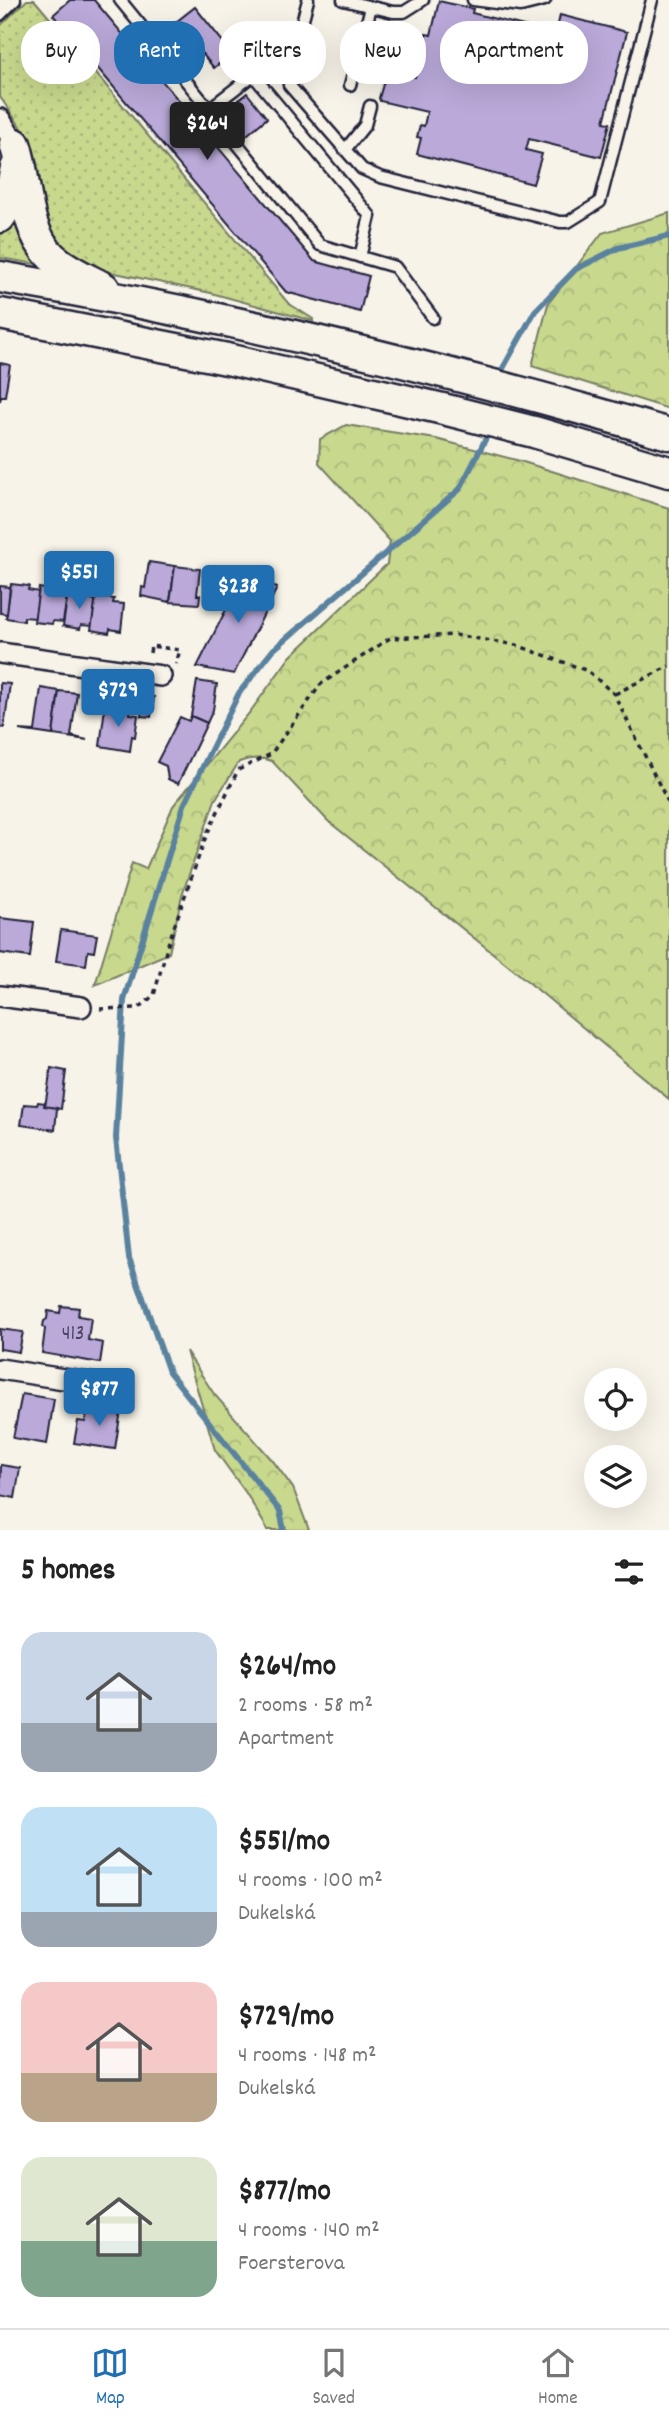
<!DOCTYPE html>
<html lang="en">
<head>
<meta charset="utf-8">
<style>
	:root { --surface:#fff; --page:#f2f2f2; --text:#222; --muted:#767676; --line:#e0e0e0; --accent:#1f6fb2 }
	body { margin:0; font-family:Dekko,sans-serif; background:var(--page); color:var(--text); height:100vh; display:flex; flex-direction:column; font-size:26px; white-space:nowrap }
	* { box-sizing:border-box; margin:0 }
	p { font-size:23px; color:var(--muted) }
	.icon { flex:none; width:38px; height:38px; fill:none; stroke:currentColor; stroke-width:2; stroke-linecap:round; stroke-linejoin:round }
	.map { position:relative; height:1530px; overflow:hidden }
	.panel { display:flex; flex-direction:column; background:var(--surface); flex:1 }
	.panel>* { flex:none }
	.top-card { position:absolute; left:21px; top:21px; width:628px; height:63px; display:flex; gap:14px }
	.tools { position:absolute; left:584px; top:1368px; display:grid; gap:14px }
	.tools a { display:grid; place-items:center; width:63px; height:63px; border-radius:50%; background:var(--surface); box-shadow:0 7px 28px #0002; font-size:35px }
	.price { position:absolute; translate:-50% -60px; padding:0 16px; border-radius:7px; background:var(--accent); color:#fff; font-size:23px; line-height:46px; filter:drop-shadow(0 2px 4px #0008) }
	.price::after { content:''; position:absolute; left:50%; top:42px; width:21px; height:16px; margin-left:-10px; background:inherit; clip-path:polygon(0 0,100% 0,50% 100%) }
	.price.on { background:#222; color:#fff }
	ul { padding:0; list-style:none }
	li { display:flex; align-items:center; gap:21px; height:175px; padding:0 21px }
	li span { display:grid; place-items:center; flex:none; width:196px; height:140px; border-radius:21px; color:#555 }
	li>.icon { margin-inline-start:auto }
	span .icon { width:84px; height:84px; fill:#fffc; stroke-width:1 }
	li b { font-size:30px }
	h2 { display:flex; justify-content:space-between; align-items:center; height:84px; padding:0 21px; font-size:30px }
	.tag { padding:0 24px; border-radius:28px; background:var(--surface); box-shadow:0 7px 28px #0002; font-size:24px; line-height:63px }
	.tag.on { background:var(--accent); color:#fff }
	.tab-bar { display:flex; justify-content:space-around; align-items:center; height:98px; border-top:2px solid var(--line); background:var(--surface); font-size:19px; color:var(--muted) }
	.tab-bar a { display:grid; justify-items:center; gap:4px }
	.tab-bar .on { color:var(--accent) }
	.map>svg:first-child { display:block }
	.grass { fill:url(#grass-dots); stroke:#757d64; stroke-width:2 }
	.forest { fill:url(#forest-crowns); stroke:#757d64; stroke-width:2 }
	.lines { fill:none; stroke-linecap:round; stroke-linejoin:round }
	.stream { stroke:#5a829f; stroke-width:6 }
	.building { fill:#baa9d9; stroke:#22223b; stroke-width:2 }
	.service-casing { stroke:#22223b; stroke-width:15 }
	.minor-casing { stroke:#22223b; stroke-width:24 }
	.primary-casing { stroke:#22223b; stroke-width:35 }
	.path { stroke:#22223b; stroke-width:3.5; stroke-dasharray:5 5; stroke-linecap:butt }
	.service { stroke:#f7f3e8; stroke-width:10 }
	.minor { stroke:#f7f3e8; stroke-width:19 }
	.primary { stroke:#f7f3e8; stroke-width:30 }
	.labels { text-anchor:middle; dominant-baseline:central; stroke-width:5; stroke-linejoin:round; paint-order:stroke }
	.number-label { font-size:21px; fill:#484462 }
</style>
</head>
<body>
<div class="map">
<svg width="669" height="1530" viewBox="0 0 669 1530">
	<defs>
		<pattern id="grass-dots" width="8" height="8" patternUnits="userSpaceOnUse" patternTransform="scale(1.75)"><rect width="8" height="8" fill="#c8d88d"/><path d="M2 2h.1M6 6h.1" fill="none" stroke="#acb97b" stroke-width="1.8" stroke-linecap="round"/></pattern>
		<pattern id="forest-crowns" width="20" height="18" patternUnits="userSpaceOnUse" patternTransform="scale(1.75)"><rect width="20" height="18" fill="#c8d88d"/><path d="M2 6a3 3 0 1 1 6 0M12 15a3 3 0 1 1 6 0" fill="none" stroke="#acb97b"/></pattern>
	</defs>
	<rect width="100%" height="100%" fill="#f7f3e8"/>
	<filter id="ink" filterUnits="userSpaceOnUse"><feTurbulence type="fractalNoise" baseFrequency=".0143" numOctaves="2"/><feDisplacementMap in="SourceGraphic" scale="14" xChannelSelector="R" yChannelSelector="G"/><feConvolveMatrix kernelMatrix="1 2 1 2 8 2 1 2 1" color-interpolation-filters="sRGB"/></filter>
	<g filter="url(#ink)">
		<g class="grass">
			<polygon points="27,0 34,0 37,3 288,303 313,319 313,321 211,293 101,270 71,258 50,242 26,135 0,97 0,26"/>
			<polygon points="18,208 48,266 0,258 0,228"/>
		</g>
		<g class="forest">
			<polygon points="669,213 669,409 532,366 548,304 602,233"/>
			<path d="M346,425l90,14 84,22 149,47v591l-155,-129 -186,-149 -56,-60c-12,-4 -22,-3 -33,1l-24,38 -33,95 -13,58 -74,32 37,-122 14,6 27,-63 77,-94 40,-55 97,-93 3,-23 -71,-78 1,-24z"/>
			<polygon points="186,1351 214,1394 273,1461 293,1488 309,1530 268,1530 246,1493 215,1450"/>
		</g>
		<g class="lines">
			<g class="stream">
				<polyline points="497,379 535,311 576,269 618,248 669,236"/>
				<polyline points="284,1530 280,1511 169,1372 129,1258 116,1138 124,1000 184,805 239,693 273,650 460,489 486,438 488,427"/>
			</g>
		</g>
		<g class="building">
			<polygon points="70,0 94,0 314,261 369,276 360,312 286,292 53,15"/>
			<polygon points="439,1 473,9 472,13 556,34 560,15 627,32 604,122 610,123 601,157 529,139 526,150 542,154 533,184 417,154 421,138 417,137 420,125 424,126 427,112 380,101 379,98 387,71 415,77 426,34 431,35"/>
			<polygon points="195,7 232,53 214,68 176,22"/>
			<polygon points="247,93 267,118 241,140 239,137 234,141 220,115"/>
			<polygon points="0,363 10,365 5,396 1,396 0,401"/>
			<polygon points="149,562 175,566 170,602 141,596 142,587 145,588"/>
			<polygon points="175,566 200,569 197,595 200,595 199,604 170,602"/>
			<polygon points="245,572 277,588 234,674 197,667"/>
			<polygon points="11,584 29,586 28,590 39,592 35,618 24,617 24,621 6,618"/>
			<polygon points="0,586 10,587 7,614 0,613"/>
			<polygon points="39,588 57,591 57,594 67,596 63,622 53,621 52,624 34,622"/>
			<polygon points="68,592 86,595 85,598 96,600 92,626 81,625 80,629 63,626"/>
			<polygon points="96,596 114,599 113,603 124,604 121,631 110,629 109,633 91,630"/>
			<polygon points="197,681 217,684 213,710 207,723 191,716"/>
			<polygon points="0,683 10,684 4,728 0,727"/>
			<polygon points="41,688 59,691 53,735 19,730 35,731"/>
			<polygon points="59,691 77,693 71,736 87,740 53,735"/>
			<polygon points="143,696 154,697 151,717 141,716"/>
			<polygon points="105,707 131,710 130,714 138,715 135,737 132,736 130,751 100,746"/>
			<polygon points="191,716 207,723 178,784 168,779 166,766 157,762 180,717 189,721"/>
			<polygon points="0,918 34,922 30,957 0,953"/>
			<polygon points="61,930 97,935 94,952 88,951 86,965 56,961"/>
			<polygon points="51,1068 66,1071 61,1109 45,1107"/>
			<polygon points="38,1102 45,1103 44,1106 57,1108 55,1130 21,1125 24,1104 37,1105"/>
			<polygon points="61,1306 79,1308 78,1316 91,1318 88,1340 103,1343 100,1363 42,1353 45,1329 43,1326 44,1321 47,1319 48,1311 60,1313"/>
			<polygon points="0,1329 23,1332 19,1352 0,1349"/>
			<polygon points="22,1394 54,1399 47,1444 13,1438"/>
			<polygon points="89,1405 121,1410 115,1449 74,1443 78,1421 85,1422"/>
			<polygon points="1,1465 20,1468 15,1498 0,1495"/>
		</g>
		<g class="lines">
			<g class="service-casing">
				<g id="service">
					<polyline points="120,0 320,245 395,267 433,318"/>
					<polyline points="308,0 288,75 289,85 362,169 380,177 560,222 568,222 600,202 652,0"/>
					<polyline points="343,0 393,12 404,12 423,0"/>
					<polyline points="473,0 521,6 545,0"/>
					<polyline points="0,4 6,0"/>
					<polyline points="0,15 15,0"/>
					<polyline points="350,85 371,7"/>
					<polyline points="209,109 253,75 370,216 360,257"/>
					<polyline points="345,150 365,125 370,106"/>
				</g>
			</g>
			<g class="minor-casing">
				<g id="minor">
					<polyline points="0,119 15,144"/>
					<polyline points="0,653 161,676"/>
					<polyline points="0,996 81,1007"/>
					<polyline points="0,1369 102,1385"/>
				</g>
			</g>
			<g class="primary-casing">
				<g id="primary">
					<path d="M15,144c13,37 7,83 37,113 14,13 35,22 52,31"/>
					<polyline points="0,217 8,205 16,168"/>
					<path d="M0,277c225,38 450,93 669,157"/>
					<polyline points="0,314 227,359 443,409 534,432 669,472"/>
				</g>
			</g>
			<g class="path">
				<polyline points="150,653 151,646 180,650 176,664"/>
				<polyline points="615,694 669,666"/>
				<polyline points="100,1009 139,1008 154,995 168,944 206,836 238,770 271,754 321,684 390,638 455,635 516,645 588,671 614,694 669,804"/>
			</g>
			<use href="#service" class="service"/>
			<use href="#minor" class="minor"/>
			<use href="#primary" class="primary"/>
		</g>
	</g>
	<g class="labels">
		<g class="number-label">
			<text x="73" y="1335">413</text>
		</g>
	</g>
</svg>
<div class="tools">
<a><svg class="icon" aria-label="locate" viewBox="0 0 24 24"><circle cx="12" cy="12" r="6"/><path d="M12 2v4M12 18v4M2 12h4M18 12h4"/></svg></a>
<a><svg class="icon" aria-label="layers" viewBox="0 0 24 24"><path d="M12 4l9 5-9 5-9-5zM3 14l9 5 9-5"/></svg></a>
</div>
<b class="price on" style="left:207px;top:162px">$264</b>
<b class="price" style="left:79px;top:611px">$551</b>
<b class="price" style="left:238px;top:625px">$238</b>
<b class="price" style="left:118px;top:729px">$729</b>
<b class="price" style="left:99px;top:1428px">$877</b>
<div class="top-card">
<a class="tag">Buy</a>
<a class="tag on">Rent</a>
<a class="tag">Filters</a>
<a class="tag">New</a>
<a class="tag">Apartment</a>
</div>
</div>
<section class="panel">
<h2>5 homes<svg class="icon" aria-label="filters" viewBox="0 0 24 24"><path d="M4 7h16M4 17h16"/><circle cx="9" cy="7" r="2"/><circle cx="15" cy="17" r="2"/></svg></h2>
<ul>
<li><span style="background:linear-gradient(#c9d6e8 65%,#9aa5b1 0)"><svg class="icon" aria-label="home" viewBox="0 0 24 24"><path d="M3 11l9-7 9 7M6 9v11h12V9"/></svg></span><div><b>$264/mo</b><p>2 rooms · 58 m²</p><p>Apartment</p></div></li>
<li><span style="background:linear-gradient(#bfe0f5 75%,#9aa5b1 0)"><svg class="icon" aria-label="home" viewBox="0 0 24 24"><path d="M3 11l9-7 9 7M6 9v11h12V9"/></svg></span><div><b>$551/mo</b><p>4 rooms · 100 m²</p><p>Dukelská</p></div></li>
<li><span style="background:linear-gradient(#f6c9c9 65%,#b9a48a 0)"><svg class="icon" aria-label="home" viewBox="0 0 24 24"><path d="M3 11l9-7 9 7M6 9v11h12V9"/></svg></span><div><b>$729/mo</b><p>4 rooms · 148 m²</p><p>Dukelská</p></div></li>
<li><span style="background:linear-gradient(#dfe7d0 60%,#7fa58c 0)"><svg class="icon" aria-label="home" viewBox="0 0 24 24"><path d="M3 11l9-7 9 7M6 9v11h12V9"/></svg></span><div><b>$877/mo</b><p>4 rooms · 140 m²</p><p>Foersterova</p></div></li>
</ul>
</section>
<nav class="tab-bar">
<a class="on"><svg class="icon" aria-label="map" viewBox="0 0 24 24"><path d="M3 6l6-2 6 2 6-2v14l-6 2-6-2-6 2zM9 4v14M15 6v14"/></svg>Map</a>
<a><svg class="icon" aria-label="saved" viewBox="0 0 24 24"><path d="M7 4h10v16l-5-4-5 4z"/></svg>Saved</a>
<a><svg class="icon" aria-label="home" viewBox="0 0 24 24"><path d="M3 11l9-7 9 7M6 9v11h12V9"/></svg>Home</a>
</nav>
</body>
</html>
